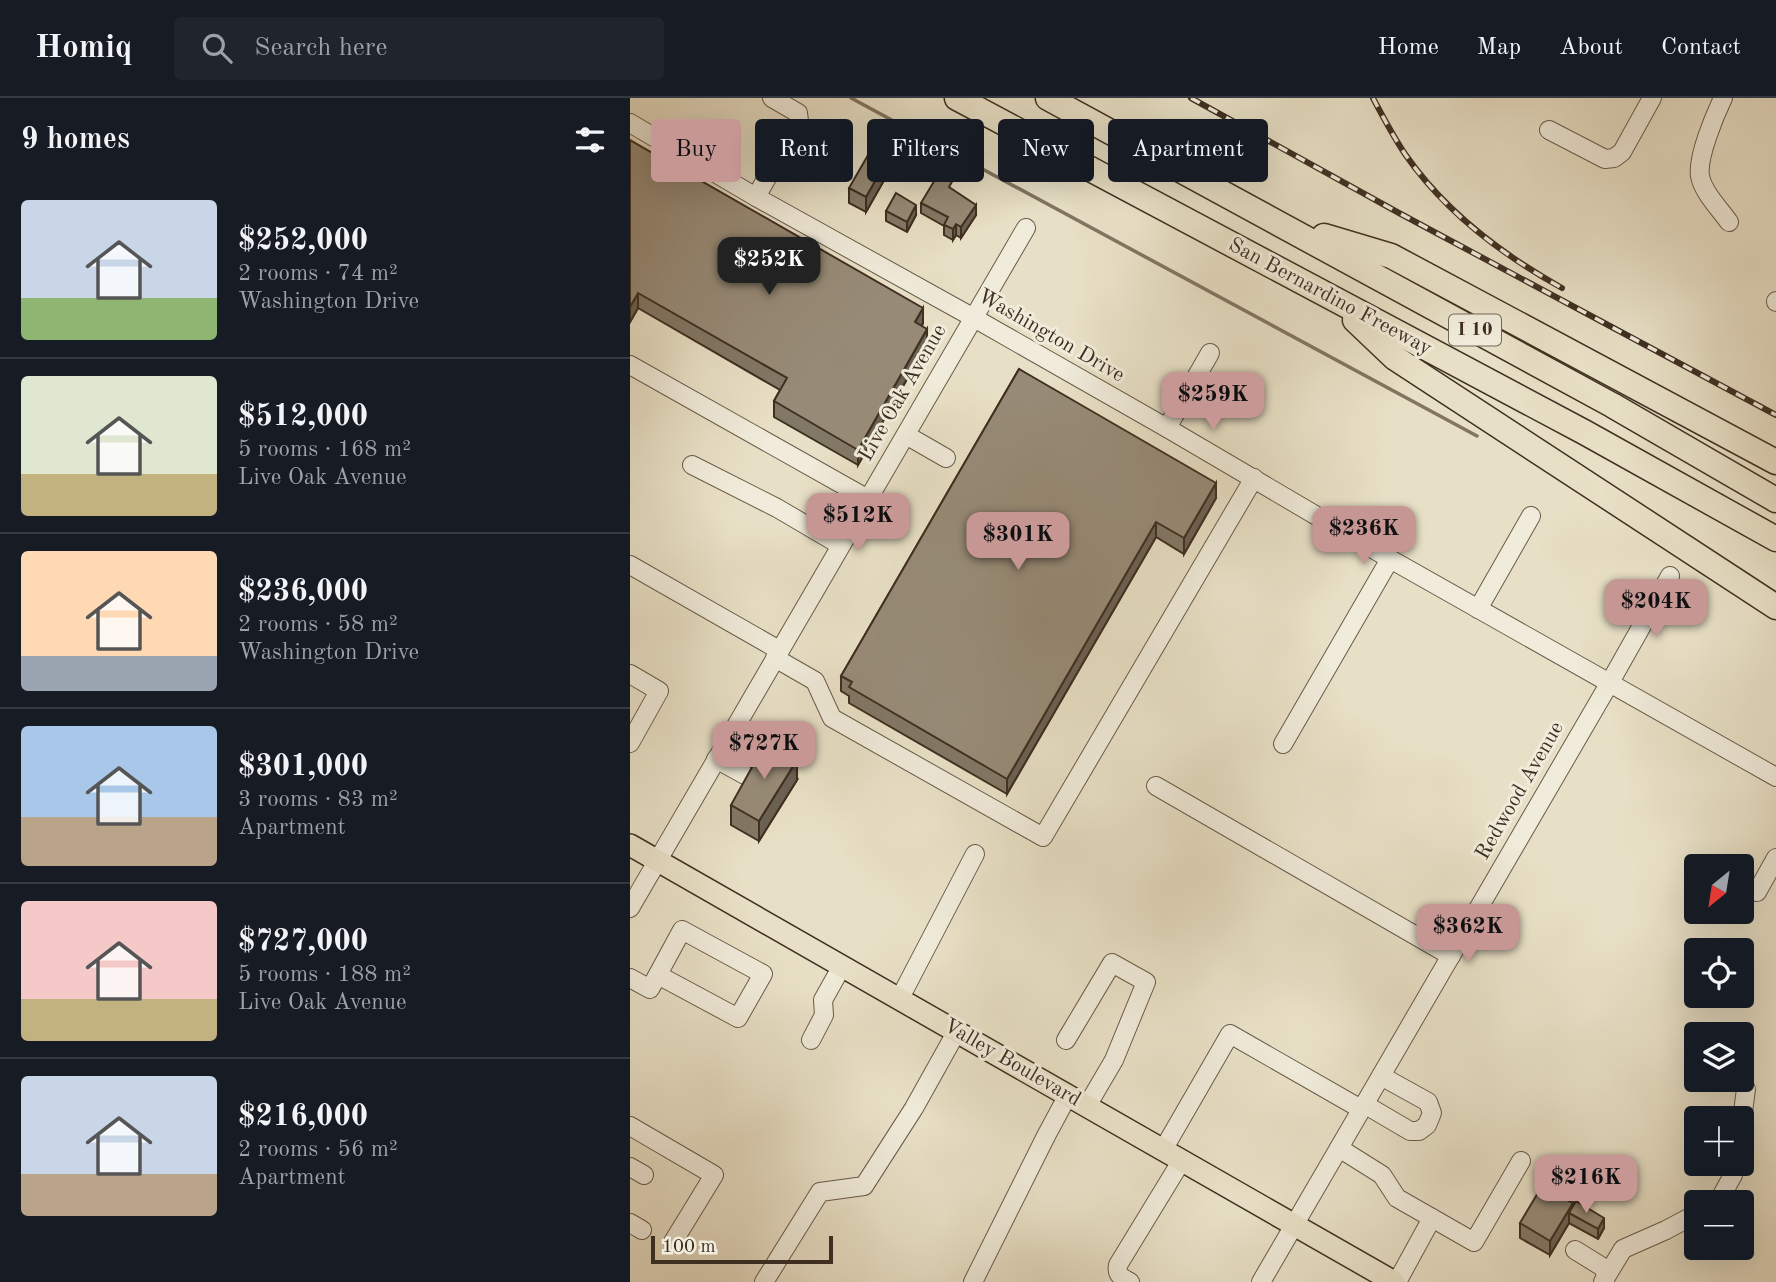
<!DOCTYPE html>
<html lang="en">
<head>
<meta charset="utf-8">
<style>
	:root { --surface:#171b24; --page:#20242c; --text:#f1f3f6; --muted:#9ea1a6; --line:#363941; --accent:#c59692 }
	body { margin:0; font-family:"Old Standard TT",serif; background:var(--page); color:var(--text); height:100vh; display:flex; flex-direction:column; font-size:26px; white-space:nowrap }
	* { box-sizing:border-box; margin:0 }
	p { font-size:23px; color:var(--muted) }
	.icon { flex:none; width:38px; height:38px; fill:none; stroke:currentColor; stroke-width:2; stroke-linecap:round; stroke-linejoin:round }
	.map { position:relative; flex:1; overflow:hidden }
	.sheet { display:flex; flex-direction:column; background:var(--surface); width:630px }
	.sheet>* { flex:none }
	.guide { position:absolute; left:21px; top:21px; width:665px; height:63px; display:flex; gap:14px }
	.needle { width:46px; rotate:210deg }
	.controls { position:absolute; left:1054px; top:756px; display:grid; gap:14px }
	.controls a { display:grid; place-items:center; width:70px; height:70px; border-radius:7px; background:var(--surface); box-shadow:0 7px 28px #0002; font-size:35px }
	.scale { position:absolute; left:21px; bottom:18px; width:182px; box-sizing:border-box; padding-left:7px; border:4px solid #3f2f21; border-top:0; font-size:19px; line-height:24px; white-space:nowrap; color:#3f2f21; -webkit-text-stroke:5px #f0ebda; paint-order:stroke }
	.price { position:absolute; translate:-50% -60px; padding:0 16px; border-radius:14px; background:var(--accent); color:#111; font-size:23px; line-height:46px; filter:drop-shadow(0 2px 4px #0008) }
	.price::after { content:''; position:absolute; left:50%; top:42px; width:21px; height:16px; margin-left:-10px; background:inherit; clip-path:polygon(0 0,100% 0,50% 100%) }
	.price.selected { background:#222; color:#fff }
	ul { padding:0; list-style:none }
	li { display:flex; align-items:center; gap:21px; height:175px; padding:0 21px }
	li+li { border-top:2px solid var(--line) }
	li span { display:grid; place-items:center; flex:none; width:196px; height:140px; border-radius:7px; color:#555 }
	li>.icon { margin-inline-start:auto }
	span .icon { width:84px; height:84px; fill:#fffc; stroke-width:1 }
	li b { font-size:30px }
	h2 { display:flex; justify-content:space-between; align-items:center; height:84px; padding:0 21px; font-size:30px }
	.chip { padding:0 24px; border-radius:7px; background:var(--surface); box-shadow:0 7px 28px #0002; font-size:24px; line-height:63px }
	.chip.selected { background:var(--accent); color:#111 }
	header { display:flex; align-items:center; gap:42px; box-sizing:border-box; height:98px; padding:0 35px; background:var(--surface); border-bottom:2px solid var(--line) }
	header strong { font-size:33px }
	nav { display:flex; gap:38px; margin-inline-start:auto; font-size:24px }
	.search { width:490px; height:63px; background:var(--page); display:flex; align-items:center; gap:18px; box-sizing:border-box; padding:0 24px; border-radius:7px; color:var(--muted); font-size:26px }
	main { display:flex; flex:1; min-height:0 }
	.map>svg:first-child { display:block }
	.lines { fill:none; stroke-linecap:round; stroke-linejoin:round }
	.stream { stroke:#827562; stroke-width:3.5 }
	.minor-casing { stroke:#695b4a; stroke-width:20 }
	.major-casing { stroke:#3f2f21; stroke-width:24 }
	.highway-casing { stroke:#3f2f21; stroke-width:27 }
	.minor { stroke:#f0ebda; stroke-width:18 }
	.major { stroke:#e8e0c6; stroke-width:21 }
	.highway { stroke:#e8e0c6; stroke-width:24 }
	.rail-casing { stroke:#3f2f21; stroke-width:6 }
	.rail { stroke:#f0ebda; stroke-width:3.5; stroke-dasharray:10; stroke-linecap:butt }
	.wall { fill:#827866; stroke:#3f2f21; stroke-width:2 }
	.shaded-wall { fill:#6a6153; stroke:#3f2f21; stroke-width:2 }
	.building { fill:#978b77; stroke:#3f2f21; stroke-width:2 }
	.labels { text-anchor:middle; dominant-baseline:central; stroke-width:6; stroke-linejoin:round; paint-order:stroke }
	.shield { fill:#f0ebda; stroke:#746758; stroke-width:2 }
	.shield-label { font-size:19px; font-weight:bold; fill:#3f2f21 }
	.street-label { font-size:21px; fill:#3f2f21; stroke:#f0ebda }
</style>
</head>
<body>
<header>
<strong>Homiq</strong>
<div class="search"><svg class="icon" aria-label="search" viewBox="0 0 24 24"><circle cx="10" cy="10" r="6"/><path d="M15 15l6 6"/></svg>Search here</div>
<nav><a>Home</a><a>Map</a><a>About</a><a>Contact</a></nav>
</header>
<main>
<section class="sheet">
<h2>9 homes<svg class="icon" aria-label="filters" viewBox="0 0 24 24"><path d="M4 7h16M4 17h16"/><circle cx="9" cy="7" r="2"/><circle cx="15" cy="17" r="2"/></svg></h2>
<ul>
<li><span style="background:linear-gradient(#c9d6e8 70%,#8fb573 0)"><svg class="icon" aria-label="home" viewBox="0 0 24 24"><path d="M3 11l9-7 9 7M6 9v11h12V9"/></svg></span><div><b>$252,000</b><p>2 rooms · 74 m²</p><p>Washington Drive</p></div></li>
<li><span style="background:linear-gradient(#dfe7d0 70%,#c2b280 0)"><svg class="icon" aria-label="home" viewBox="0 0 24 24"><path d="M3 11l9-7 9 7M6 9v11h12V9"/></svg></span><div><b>$512,000</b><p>5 rooms · 168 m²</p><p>Live Oak Avenue</p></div></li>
<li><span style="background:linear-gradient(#ffd9b3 75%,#9aa5b1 0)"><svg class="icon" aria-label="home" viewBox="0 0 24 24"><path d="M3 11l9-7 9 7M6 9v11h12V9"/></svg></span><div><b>$236,000</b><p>2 rooms · 58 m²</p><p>Washington Drive</p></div></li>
<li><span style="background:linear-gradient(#a9c7e8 65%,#b9a48a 0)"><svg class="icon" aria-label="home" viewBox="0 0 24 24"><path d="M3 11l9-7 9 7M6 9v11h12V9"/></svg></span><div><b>$301,000</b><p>3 rooms · 83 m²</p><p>Apartment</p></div></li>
<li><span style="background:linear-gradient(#f6c9c9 70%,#c2b280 0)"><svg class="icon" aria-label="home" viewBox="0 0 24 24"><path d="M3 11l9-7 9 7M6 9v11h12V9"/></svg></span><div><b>$727,000</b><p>5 rooms · 188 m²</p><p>Live Oak Avenue</p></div></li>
<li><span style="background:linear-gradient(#c9d6e8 70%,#b9a48a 0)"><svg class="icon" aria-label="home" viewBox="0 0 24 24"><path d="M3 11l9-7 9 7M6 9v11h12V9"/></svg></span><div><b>$216,000</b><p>2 rooms · 56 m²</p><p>Apartment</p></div></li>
</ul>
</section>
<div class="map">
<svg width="1146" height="1184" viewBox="0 0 1146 1184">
	<rect width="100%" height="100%" fill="#e8e0c6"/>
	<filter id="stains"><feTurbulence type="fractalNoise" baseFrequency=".00286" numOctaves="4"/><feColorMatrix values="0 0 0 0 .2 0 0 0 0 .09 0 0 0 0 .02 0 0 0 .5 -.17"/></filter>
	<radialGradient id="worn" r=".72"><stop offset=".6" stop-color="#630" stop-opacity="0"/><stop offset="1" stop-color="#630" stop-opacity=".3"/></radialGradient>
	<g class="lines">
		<polyline class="stream" points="221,0 847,338"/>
		<g class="minor-casing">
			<g id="minor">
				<path d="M1093,0c-8,17 -26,59 -23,78 3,16 19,32 29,46"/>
				<polyline points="0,25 126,99 344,220 537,330 760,461 1146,679"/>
				<polyline points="919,32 975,61 984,60 992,54 1022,0"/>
				<polyline points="126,99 169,23 168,15 142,0"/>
				<polyline points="1146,203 1146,204"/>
				<polyline points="0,267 238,401"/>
				<polyline points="537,330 580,255"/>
				<polyline points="276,337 316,360"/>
				<polyline points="62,367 147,410 210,447"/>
				<polyline points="0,467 149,552"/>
				<polyline points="848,511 901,418"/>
				<polyline points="145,560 185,583 202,620 413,739 624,380"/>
				<polyline points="0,576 29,593 0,645"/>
				<polyline points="653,646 760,461"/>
				<polyline points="86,661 115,677"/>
				<polyline points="526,688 821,858"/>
				<polyline points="1127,794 1146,760"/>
				<polyline points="0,810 396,130"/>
				<polyline points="0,880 20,891 52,832 133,876 108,920 28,877"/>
				<polyline points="270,900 345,756"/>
				<polyline points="181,942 194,917 193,902 212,868"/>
				<polyline points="436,942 482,865 516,884 484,962 457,1008"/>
				<polyline points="734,1006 780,1033 789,1033 797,1027 802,1015 798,1004 751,978"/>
				<polyline points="0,1028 84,1077 43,1144"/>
				<polyline points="1111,1029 1116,991"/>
				<polyline points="709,1050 752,1077 767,1100 844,1144 891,1063"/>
				<polyline points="533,1052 600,936 731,1011"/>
				<polyline points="0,1069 14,1077"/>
				<polyline points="1088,1104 1103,1077 1105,1066"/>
				<polyline points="0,1125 12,1132"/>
				<polyline points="945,1152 974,1170 976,1179 973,1184"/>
				<polyline points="976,1179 993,1151 1036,1132 1066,1116"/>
				<polyline points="134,1184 190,1094 234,1088 284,1010 327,933"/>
				<polyline points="343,1184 416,1038 438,997"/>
				<path d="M500,1184c-8,-4 -14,-7 -12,-17l64,-105"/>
				<polyline points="631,1184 979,586 1040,478"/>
				<polyline points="767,1184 802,1120"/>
			</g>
		</g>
		<g class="major-casing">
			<polyline id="major" points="0,747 764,1184"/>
		</g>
		<g class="highway-casing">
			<g id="highway">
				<polyline points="327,0 954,334 1146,441"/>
				<polyline points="418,0 982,307 1146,402"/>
				<polyline points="694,138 761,158 1146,364"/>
				<polyline points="725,222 765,260 1146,509"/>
			</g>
		</g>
		<use href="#minor" class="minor"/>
		<use href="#major" class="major"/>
		<use href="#highway" class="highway"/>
		<g class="rail-casing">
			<g id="rail">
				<polyline points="561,0 769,115 1146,317"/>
				<path d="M743,0c10,19 20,38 32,56 40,58 96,100 157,134"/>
			</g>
		</g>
		<use href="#rail" class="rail"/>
	</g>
	<g class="wall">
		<polygon points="0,42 293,225 292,228 297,246 228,367 144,319 144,303 150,292 8,210 0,224"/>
		<polygon points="283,62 302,70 297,80 283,72"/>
		<polygon points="257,77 236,114 219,105 219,90"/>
		<polygon points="323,92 346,117 331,140 326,137 323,142 314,137 314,128 291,115 291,105"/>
		<polygon points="256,113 286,117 277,134 256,123"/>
		<polygon points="389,271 586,400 554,456 526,439 377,696 219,605 219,598 211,593 211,578"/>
		<polygon points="167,682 129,743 101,727 101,707"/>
		<polygon points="943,1109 974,1130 968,1141 939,1125 920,1157 890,1140 890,1125"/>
	</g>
	<g class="shaded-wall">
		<polygon points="302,60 302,70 297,80 297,70"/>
		<polygon points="257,62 257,77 236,114 236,99"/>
		<polygon points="286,107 286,117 277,134 277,124"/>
		<polygon points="346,107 346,117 331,140 331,129"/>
		<polygon points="326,126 326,137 323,142 323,131"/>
		<polygon points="8,195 8,210 0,224 0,209"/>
		<polygon points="293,210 293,225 285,239 285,224"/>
		<polygon points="297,231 297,246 228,367 228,352"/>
		<polygon points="586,385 586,400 554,456 554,440"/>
		<polygon points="526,424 526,439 377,696 377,681"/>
		<polygon points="167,662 167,682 129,743 129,723"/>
		<polygon points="943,1105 943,1117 939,1115 939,1125 920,1157 920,1143"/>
		<polygon points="974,1120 974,1130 968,1141 968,1131"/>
	</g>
	<g class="building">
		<polygon points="0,42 293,210 285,224 297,231 228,352 144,303 157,280 8,195 0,209"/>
		<polygon points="241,52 257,62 236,99 219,90"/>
		<polygon points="288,52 302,60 297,70 283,62"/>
		<polygon points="309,75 323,82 319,89 346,107 331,129 326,126 323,131 314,127 318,119 291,105"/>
		<polygon points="266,95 286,107 277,124 256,113"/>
		<polygon points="389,271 586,385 554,440 526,424 377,681 219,589 222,584 211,578"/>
		<polygon points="136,644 167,662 129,723 101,707"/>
		<polygon points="912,1088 943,1105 920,1143 890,1125"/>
		<polygon points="946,1103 974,1120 968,1131 939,1115"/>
	</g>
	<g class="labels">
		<rect class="shield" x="819" y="216.5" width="52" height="31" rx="5"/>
		<g class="shield-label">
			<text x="845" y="232">I 10</text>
		</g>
		<g class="street-label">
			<text transform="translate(700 199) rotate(28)">San Bernardino Freeway</text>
			<text transform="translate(421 238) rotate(30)">Washington Drive</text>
			<text transform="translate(273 295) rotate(-60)">Live Oak Avenue</text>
			<text transform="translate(890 693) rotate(-60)">Redwood Avenue</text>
			<text transform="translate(382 965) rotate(30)">Valley Boulevard</text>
		</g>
	</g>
	<rect width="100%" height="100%" filter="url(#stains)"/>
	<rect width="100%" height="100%" fill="url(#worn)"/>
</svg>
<div class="controls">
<a><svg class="needle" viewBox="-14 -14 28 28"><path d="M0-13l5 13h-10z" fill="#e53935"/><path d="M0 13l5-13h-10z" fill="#9ea1a6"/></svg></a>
<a><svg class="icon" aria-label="locate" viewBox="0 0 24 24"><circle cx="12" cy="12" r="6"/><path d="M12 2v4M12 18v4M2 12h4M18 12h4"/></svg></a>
<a><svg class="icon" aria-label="layers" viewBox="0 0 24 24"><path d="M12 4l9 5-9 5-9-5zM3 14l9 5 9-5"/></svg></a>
<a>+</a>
<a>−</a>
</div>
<div class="scale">100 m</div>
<b class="price selected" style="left:139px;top:199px">$252K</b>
<b class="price" style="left:583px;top:334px">$259K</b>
<b class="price" style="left:228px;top:455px">$512K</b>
<b class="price" style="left:734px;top:468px">$236K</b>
<b class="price" style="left:388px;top:474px">$301K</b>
<b class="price" style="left:1026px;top:541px">$204K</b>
<b class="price" style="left:134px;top:683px">$727K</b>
<b class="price" style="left:838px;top:866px">$362K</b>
<b class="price" style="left:956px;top:1117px">$216K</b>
<div class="guide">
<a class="chip selected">Buy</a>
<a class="chip">Rent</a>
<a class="chip">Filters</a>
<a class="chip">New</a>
<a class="chip">Apartment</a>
</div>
</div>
</main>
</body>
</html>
